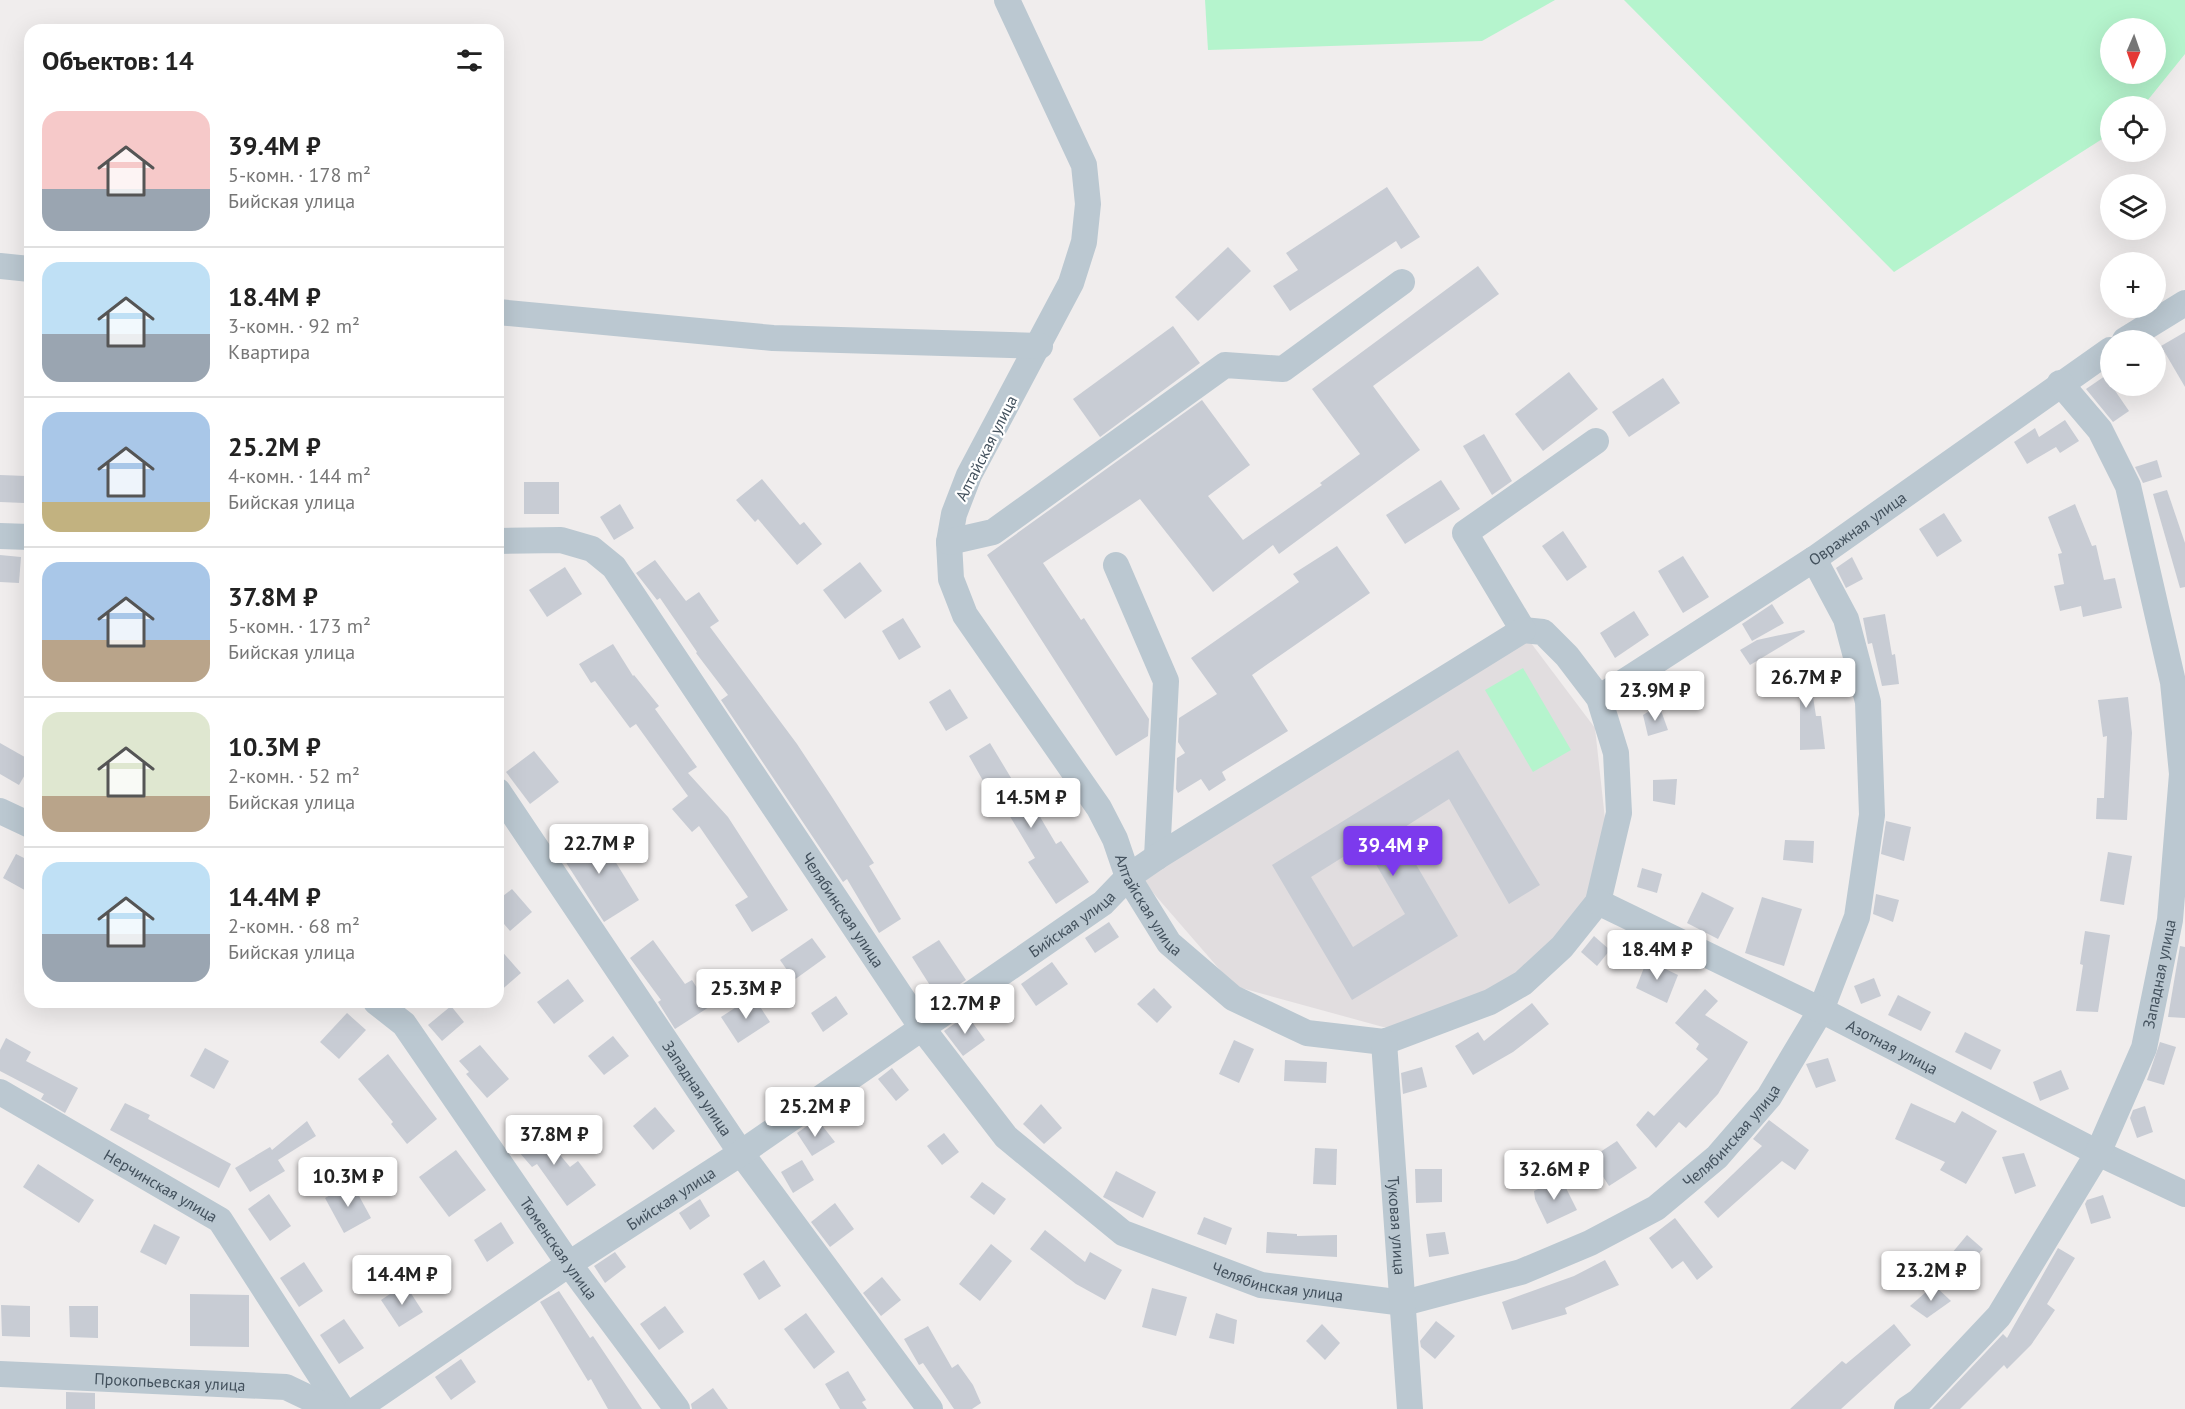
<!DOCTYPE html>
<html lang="ru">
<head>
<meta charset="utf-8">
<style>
	:root { --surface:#fff; --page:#f6f6f6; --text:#222; --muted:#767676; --line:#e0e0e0; --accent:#7c3aed }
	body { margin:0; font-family:"PT Sans",sans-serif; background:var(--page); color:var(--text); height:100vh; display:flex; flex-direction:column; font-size:22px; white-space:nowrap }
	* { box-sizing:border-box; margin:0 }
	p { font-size:20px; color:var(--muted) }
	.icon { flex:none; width:33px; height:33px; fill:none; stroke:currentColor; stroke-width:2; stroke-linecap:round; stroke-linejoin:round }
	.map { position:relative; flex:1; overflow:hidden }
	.side { position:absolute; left:24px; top:24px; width:480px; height:984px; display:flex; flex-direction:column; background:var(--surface); border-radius:18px; box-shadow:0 6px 24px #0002 }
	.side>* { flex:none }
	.needle { width:39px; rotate:182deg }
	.fabs { position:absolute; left:2100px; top:18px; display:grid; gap:12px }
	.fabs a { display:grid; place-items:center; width:66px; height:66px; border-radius:50%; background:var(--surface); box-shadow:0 6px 24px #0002; font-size:30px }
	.price { position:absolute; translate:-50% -51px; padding:0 14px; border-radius:6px; background:#fff; color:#222; font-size:20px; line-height:39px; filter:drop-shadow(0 2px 3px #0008) }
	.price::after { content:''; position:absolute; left:50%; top:36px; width:18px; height:14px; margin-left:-9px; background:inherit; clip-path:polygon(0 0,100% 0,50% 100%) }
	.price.current { background:var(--accent); color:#fff }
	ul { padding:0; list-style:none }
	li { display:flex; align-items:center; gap:18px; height:150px; padding:0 18px }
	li+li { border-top:2px solid var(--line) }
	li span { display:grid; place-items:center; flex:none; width:168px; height:120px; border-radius:18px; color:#555 }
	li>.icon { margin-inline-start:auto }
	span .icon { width:72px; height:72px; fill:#fffc; stroke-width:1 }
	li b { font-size:26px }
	h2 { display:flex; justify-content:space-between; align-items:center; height:72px; padding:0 18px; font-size:26px }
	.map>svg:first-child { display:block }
	.education { fill:#e1dddf }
	.green { fill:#b5f4cd; fill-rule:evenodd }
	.building { fill:#c8ccd4; fill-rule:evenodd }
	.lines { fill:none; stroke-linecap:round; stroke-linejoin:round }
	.minor { stroke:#bbc8d1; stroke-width:26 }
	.labels { text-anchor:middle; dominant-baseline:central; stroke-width:4.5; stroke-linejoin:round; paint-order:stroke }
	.street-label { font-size:16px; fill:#43515d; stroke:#fff }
</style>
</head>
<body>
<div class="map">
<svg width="2185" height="1409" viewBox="0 0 2185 1409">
	<rect width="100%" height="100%" fill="#f0eded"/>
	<polygon class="education" points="1528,639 1595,728 1606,828 1596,889 1515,984 1394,1030 1234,986 1142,880"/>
	<g class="green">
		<polygon points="1205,0 1555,0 1482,41 1208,50"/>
		<path d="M1624,0h561v54l-42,52h-33v28l-216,138zM2110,28h46v46h-46z"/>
		<polygon points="1523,668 1571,750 1533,772 1485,690"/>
	</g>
	<g class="building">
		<polygon points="1387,187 1420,237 1401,249 1396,241 1290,311 1273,286 1298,270 1286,253"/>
		<polygon points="1228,247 1251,271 1198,321 1175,297"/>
		<polygon points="1478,266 1499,294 1373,386 1420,450 1279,554 1273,545 1213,592 1140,499 1043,563 1081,620 1084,618 1149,719 1148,736 1116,756 987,555 1202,400 1250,465 1208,496 1243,540 1322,485 1320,483 1360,454 1312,389"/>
		<polygon points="1173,326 1200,363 1100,437 1073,399"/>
		<polygon points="2185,332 2185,387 2161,346"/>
		<polygon points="1569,372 1598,409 1543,451 1515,414"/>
		<polygon points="2105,376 2129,411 2113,422 2086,389"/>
		<polygon points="1663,378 1680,403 1629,437 1612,412"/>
		<polygon points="2065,420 2079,441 2060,453 2056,447 2027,464 2014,442 2035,428 2039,437"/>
		<polygon points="1484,434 1512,481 1492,495 1463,446"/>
		<polygon points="2157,460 2162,477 2143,483 2135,467"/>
		<polygon points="0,475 26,476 24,503 0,502"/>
		<polygon points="762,479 800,525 804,522 822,544 797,565 758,519 755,522 736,500"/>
		<polygon points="1441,480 1460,509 1405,544 1386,515"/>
		<rect x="524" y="482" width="35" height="32"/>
		<polygon points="2167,490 2185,543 2185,587 2180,588 2153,494"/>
		<polygon points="620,504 634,528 614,540 600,517"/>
		<polygon points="2075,504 2092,546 2096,545 2104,580 2115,578 2122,608 2083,617 2081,606 2060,611 2054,586 2064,584 2058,554 2062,553 2048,517"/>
		<polygon points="1944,513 1962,541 1937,557 1919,529"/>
		<polygon points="1563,531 1587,567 1567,581 1542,546"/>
		<polygon points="1337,546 1370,593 1252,675 1288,731 1222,772 1226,780 1209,791 1201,779 1178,793 1176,789 1177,758 1185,753 1178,742 1179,718 1217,694 1191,658 1299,582 1293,574"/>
		<polygon points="0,555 21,557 19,583 0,582"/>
		<polygon points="1683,556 1709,597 1683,613 1658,571"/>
		<polygon points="1852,557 1863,579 1846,588 1836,568"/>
		<polygon points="655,560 686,601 699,592 719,621 710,627 797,744 832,797 874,863 869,866 901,919 879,933 847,879 843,882 721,700 728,695 696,653 697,652 660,598 657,600 636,573"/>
		<polygon points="860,562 882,591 845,619 823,590"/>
		<polygon points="565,567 582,594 547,617 529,590"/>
		<polygon points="1772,604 1784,623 1752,641 1742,624"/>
		<polygon points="1634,611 1649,635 1615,658 1600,633"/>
		<polygon points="1885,614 1892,655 1895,654 1899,684 1882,686 1872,643 1868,644 1863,618"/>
		<polygon points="903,618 921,647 899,660 882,631"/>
		<polygon points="1804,630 1805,632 1750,665 1740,650 1757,640"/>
		<polygon points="613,644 633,676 634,675 659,706 655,709 697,767 688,773 728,817 788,910 752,932 735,905 748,897 699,826 692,832 672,809 688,796 636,724 630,728 595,681 591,683 579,664"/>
		<polygon points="1808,665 1816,716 1821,716 1825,749 1800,750 1800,696 1791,697 1786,669"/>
		<polygon points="950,689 968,718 946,731 929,702"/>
		<polygon points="2128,697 2132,733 2127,820 2096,819 2097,798 2104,798 2107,736 2103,737 2098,700"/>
		<polygon points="1659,705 1668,730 1648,736 1643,715"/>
		<polygon points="0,743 30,760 30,766 19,785 0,774"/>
		<polygon points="990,743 1022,796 1026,793 1056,844 1061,841 1089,882 1056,904 1028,862 1035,858 990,783 986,786 969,756"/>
		<path d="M1458,750l82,135 -31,19 -60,-105 -52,33 61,104 -106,64 -80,-135zM1364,844l41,70 -52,33 -42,-70z"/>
		<polygon points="534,751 559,782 530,804 506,772"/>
		<polygon points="1677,779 1675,805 1653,801 1653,780"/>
		<polygon points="1886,821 1911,827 1904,861 1881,854"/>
		<polygon points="594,827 639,900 604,922 558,850"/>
		<polygon points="1785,840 1814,841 1813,863 1783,860"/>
		<polygon points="2108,852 2132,856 2124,905 2100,901"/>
		<polygon points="16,854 30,861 30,893 3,878"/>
		<polygon points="1642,868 1662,874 1657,893 1637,887"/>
		<polygon points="512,889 532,912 510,931 498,917 498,900"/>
		<polygon points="1702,892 1734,908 1718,939 1687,923"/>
		<polygon points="1876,894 1899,900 1893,922 1873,914"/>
		<polygon points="1762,897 1802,909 1784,966 1745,953"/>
		<polygon points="1109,922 1119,937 1095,953 1085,938"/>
		<polygon points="2085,931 2110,935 2098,1012 2076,1011 2083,965 2080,964"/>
		<polygon points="1594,936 1610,950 1597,966 1581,952"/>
		<polygon points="812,938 826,957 794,980 780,960"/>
		<polygon points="653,940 685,984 692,980 709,1007 675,1029 658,1002 661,1000 630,958"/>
		<polygon points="939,940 966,980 938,998 912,957"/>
		<polygon points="2180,946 2185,947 2185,1018 2168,1017"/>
		<polygon points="498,947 521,973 498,993"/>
		<polygon points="1647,960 1678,975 1667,1003 1636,988"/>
		<polygon points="1052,962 1068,984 1036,1006 1021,984"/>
		<polygon points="1874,978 1881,996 1861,1004 1854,986"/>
		<polygon points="568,979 584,1001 554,1024 537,1002"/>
		<polygon points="1154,988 1172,1007 1157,1023 1137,1004"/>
		<polygon points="1705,989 1718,1001 1705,1015 1748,1042 1718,1094 1686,1128 1679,1122 1656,1148 1636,1125 1648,1111 1654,1116 1708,1059 1696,1049 1699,1044 1675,1023"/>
		<polygon points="1898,995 1931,1012 1921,1031 1888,1015"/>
		<polygon points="753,996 770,1022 738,1043 721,1017"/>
		<polygon points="836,996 848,1014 823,1032 811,1013"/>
		<polygon points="1532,1003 1549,1024 1513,1052 1473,1075 1455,1046 1478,1032 1484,1041"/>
		<polygon points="451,1006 464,1022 442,1041 428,1025"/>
		<polygon points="347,1013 366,1030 339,1059 320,1042"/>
		<polygon points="967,1015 985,1040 963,1056 944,1031"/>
		<polygon points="1965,1032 2001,1050 1991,1070 1955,1052"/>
		<polygon points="613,1036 629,1056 604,1075 588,1056"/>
		<polygon points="6,1038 31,1052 26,1061 78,1088 65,1113 41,1099 44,1094 0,1071 0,1050"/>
		<polygon points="1234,1040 1254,1049 1239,1083 1219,1074"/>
		<polygon points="2160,1042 2176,1047 2164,1085 2147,1080"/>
		<polygon points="480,1045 509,1079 487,1098 466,1074 469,1072 459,1061"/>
		<polygon points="205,1048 229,1061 214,1089 190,1076"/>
		<polygon points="388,1054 437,1119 407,1144 391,1124 393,1122 358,1079"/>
		<polygon points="1828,1058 1836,1081 1816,1088 1806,1064"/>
		<polygon points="1285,1060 1327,1062 1326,1083 1284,1081"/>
		<polygon points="1422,1067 1427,1087 1403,1094 1401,1073"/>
		<polygon points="892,1068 909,1090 896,1101 878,1079"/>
		<polygon points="2061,1070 2069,1089 2040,1101 2033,1082"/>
		<polygon points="125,1103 150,1115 148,1119 231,1164 219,1188 110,1130"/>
		<polygon points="1911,1103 1955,1123 1962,1111 1997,1131 1966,1184 1940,1170 1945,1162 1895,1139"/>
		<polygon points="1041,1104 1062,1128 1044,1144 1023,1124"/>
		<polygon points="2145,1106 2153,1132 2137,1138 2130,1118 2133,1110"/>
		<polygon points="655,1107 675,1131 653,1150 633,1126"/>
		<polygon points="817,1119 835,1142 812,1156 797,1133"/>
		<polygon points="1769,1120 1809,1150 1795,1170 1782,1161 1718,1218 1704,1202 1762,1146 1753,1139"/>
		<polygon points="307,1121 316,1136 278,1160 285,1171 250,1192 235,1168 270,1147 272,1150"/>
		<polygon points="535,1125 570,1167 578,1161 596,1185 567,1206 537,1164 532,1167 512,1144"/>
		<polygon points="944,1133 959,1152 942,1165 927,1146"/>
		<polygon points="1617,1141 1637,1168 1609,1186 1591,1158"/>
		<polygon points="1315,1148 1337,1149 1336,1185 1313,1184"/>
		<polygon points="456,1150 486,1190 449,1217 419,1177"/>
		<polygon points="2024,1153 2036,1186 2015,1194 2002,1157"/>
		<polygon points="802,1160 814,1180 793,1193 781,1172"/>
		<polygon points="38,1164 94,1200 79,1223 23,1187"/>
		<polygon points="1415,1169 1442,1169 1442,1202 1416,1203"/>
		<polygon points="1116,1171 1156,1192 1143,1218 1103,1197"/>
		<polygon points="1561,1178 1577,1210 1547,1224 1535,1199 1534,1191"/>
		<polygon points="982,1182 1006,1199 994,1215 970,1197"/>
		<polygon points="352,1183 371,1218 344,1233 325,1198"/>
		<polygon points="269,1194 291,1226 270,1241 248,1209"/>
		<polygon points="2103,1195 2111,1218 2091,1224 2085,1204 2087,1200"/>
		<polygon points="700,1199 710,1216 690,1230 679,1213"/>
		<polygon points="835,1203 854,1229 830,1247 811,1222"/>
		<polygon points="1204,1217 1232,1228 1226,1245 1197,1234"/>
		<polygon points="1675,1218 1713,1267 1697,1280 1683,1261 1672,1269 1649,1238"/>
		<polygon points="501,1222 514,1243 487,1262 474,1240"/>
		<polygon points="154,1224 180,1237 166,1265 140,1252"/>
		<polygon points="1045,1230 1085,1262 1090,1252 1122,1270 1105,1300 1076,1284 1030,1249"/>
		<polygon points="1267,1232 1297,1234 1297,1236 1337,1235 1337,1257 1266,1253"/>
		<polygon points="1445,1232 1449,1254 1429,1257 1426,1234"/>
		<polygon points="1967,1235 1983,1249 1960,1275 1947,1259"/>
		<polygon points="991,1244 1012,1261 980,1301 959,1284"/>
		<polygon points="2058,1248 2075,1258 2047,1304 2055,1310 2031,1345 2007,1369 2004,1365 1960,1409 1932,1409 2003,1334 2007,1338"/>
		<polygon points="615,1252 626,1267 605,1283 594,1266"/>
		<polygon points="764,1260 781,1286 759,1300 743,1274"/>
		<polygon points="1605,1260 1619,1285 1565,1308 1567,1314 1512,1330 1502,1302 1574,1276"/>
		<polygon points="304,1262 323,1291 299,1307 280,1278"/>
		<polygon points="882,1277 901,1300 881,1316 863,1293"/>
		<polygon points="405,1284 423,1312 399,1327 381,1300"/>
		<polygon points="1934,1285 1951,1301 1927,1318 1910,1306"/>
		<polygon points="1152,1288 1187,1297 1176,1336 1142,1327"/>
		<polygon points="559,1291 590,1338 593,1336 642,1409 608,1409 591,1379 588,1381 540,1302"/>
		<polygon points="190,1294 249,1295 249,1347 190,1346"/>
		<polygon points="1,1305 30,1306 30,1337 2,1336"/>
		<polygon points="69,1306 98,1306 98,1338 70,1337"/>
		<polygon points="665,1306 684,1332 659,1350 640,1324"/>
		<polygon points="806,1313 835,1352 814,1369 784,1329"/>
		<polygon points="1216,1313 1237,1320 1234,1344 1209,1338"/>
		<polygon points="344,1319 364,1348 339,1364 320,1335"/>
		<polygon points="1436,1321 1455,1336 1435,1359 1421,1347 1420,1341"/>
		<polygon points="1322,1324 1340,1343 1325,1360 1306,1341"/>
		<polygon points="1894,1324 1911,1345 1841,1409 1790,1409 1842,1361 1846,1364"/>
		<polygon points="928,1326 952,1368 958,1364 973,1385 981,1403 972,1409 954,1409 923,1363 919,1365 904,1339"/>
		<polygon points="461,1359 476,1382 451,1400 435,1377"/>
		<polygon points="848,1371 866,1400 862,1402 867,1409 840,1409 825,1384"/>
		<polygon points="713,1388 728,1409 692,1409 691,1404"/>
		<polygon points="66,1392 95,1393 95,1409 66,1409"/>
	</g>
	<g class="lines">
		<g class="minor">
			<path id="s1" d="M1007,0l77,165 4,39 -4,38 -13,41 -102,192 -15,39 -5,28 2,37 14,36 134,193 16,31 13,38 41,66 64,55 74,35 77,9 106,-40 33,-19 39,-36 36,-45 21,-89 -3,-60 -17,-55 -32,-42 -24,-24 -20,-2"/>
			<polyline points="0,266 30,269"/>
			<polyline points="498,312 773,338 1040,346"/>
			<polyline points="2125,340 2185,303"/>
			<polyline points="0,536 30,537"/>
			<path id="s2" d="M498,541l63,-1 31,9 22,18 308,461 84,109 117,96 138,52 143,18 117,-31 69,-29 66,-35 61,-51 52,-60 52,-87 36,-93 15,-102 -4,-113 -22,-83 -32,-60"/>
			<polyline points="949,542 993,532 1225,365 1283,369 1402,282"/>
			<polyline points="1116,565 1166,681 1157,857"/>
			<polyline points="1523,630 1465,533 1596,441"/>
			<path id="s3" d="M1599,698l215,-139 296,-209"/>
			<path id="s4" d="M498,791l243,362 189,256"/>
			<polyline points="0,811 30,825"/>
			<path id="s5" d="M1598,902l223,108 277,143 87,41"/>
			<path id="s6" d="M376,1002l28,22 165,240 108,145"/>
			<path id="s7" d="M1384,1042l26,367"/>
			<path id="s8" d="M0,1092l220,128 122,189"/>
			<path id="s9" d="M0,1374l286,13 46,22"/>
			<path id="s10" d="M357,1409l212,-145 172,-111 362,-250 25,-26 29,-20 366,-227"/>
			<path id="s11" d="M1907,1409l12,-8 80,-85 99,-163 46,-105 26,-128 12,-146 -9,-92 -45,-196 -28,-56 -40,-47"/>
		</g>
	</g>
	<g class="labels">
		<g class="street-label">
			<text transform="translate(986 448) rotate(-63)">Алтайская улица</text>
			<text stroke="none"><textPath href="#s3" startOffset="309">Овражная улица</textPath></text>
			<text stroke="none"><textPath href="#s1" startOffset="1010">Алтайская улица</textPath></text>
			<text stroke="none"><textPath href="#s2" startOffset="536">Челябинская улица</textPath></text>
			<text stroke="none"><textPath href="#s10" startOffset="864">Бийская улица</textPath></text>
			<text stroke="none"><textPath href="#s11" startOffset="512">Западная улица</textPath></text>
			<text stroke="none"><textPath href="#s5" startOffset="328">Азотная улица</textPath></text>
			<text stroke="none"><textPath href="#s4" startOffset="358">Западная улица</textPath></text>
			<text stroke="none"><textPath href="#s2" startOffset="1634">Челябинская улица</textPath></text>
			<text stroke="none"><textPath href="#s8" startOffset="186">Нерчинская улица</textPath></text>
			<text stroke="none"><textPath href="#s10" startOffset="378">Бийская улица</textPath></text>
			<text stroke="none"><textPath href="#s7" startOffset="184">Туковая улица</textPath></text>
			<text stroke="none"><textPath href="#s6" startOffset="308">Тюменская улица</textPath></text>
			<text stroke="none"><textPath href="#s2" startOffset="1130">Челябинская улица</textPath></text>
			<text stroke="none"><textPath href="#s9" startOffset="170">Прокопьевская улица</textPath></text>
		</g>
	</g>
</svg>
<div class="fabs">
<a><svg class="needle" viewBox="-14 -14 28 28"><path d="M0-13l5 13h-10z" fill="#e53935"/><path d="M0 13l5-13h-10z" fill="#767676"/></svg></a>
<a><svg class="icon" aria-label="locate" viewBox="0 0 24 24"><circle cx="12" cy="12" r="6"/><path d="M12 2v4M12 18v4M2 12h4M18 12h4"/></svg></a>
<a><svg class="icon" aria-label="layers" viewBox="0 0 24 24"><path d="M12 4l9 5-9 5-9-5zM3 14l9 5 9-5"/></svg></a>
<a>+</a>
<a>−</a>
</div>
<b class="price" style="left:1806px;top:709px">26.7M ₽</b>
<b class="price" style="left:1655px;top:722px">23.9M ₽</b>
<b class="price" style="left:1031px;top:829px">14.5M ₽</b>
<b class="price" style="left:599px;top:875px">22.7M ₽</b>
<b class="price current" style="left:1393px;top:877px">39.4M ₽</b>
<b class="price" style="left:1657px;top:981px">18.4M ₽</b>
<b class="price" style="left:746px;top:1020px">25.3M ₽</b>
<b class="price" style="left:965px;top:1035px">12.7M ₽</b>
<b class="price" style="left:815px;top:1138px">25.2M ₽</b>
<b class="price" style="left:554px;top:1166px">37.8M ₽</b>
<b class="price" style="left:1554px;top:1201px">32.6M ₽</b>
<b class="price" style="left:348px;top:1208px">10.3M ₽</b>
<b class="price" style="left:1931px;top:1302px">23.2M ₽</b>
<b class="price" style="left:402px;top:1306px">14.4M ₽</b>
<section class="side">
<h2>Объектов: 14<svg class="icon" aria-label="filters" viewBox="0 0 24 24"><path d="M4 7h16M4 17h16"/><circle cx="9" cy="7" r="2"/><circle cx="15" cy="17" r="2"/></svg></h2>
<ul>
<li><span style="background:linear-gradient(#f6c9c9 65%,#9aa5b1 0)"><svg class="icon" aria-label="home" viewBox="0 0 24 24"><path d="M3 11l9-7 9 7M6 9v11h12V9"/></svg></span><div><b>39.4M ₽</b><p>5-комн. · 178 m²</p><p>Бийская улица</p></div></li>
<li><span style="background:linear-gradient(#bfe0f5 60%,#9aa5b1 0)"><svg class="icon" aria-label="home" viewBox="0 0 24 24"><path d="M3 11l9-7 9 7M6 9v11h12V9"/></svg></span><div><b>18.4M ₽</b><p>3-комн. · 92 m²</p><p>Квартира</p></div></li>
<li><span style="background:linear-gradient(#a9c7e8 75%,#c2b280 0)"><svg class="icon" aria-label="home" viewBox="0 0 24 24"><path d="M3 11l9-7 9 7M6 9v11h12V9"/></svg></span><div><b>25.2M ₽</b><p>4-комн. · 144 m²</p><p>Бийская улица</p></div></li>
<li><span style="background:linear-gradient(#a9c7e8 65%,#b9a48a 0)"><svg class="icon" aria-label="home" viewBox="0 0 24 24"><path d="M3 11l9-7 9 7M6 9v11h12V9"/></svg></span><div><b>37.8M ₽</b><p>5-комн. · 173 m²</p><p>Бийская улица</p></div></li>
<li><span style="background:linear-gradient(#dfe7d0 70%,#b9a48a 0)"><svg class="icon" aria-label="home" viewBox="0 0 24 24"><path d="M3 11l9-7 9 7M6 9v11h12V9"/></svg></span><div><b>10.3M ₽</b><p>2-комн. · 52 m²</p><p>Бийская улица</p></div></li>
<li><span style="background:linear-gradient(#bfe0f5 60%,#9aa5b1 0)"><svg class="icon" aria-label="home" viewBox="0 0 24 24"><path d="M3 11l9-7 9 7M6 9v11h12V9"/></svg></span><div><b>14.4M ₽</b><p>2-комн. · 68 m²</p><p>Бийская улица</p></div></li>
</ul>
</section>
</div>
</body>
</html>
